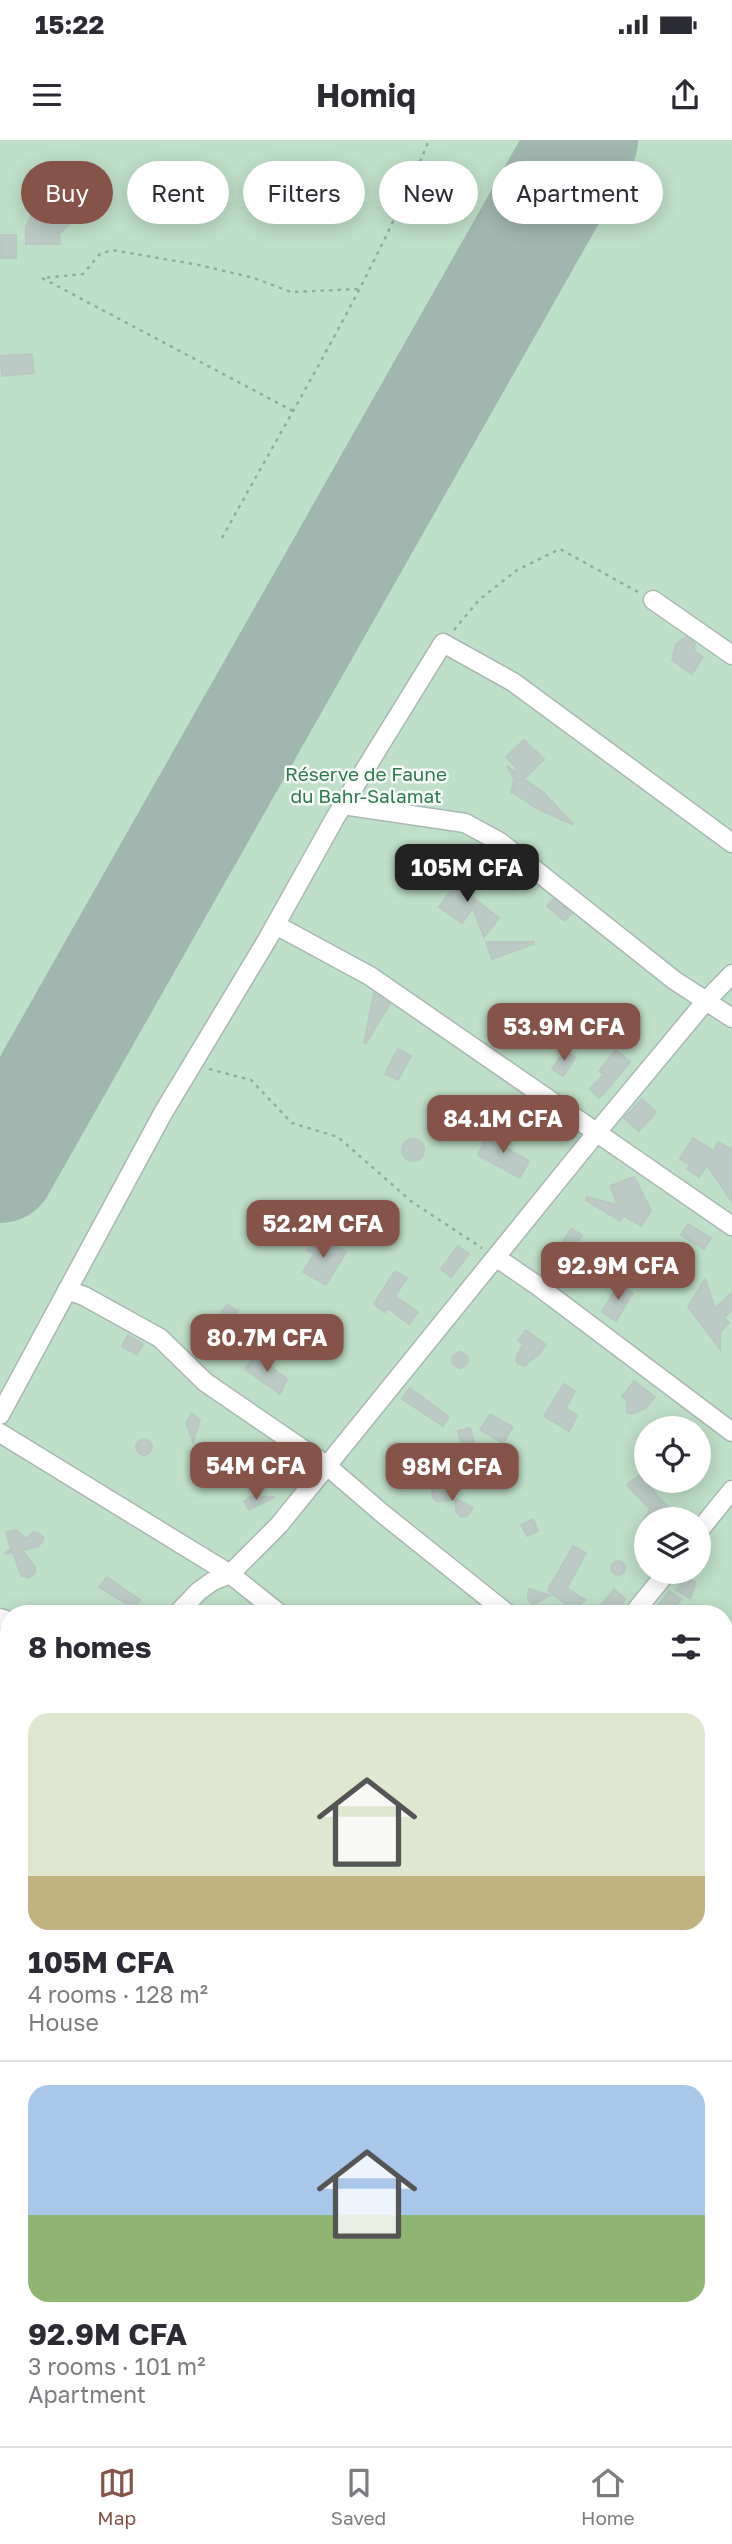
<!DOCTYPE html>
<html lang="en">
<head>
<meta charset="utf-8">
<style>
	:root { --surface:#fff; --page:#f7f7f7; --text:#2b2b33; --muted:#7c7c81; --line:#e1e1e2; --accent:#855347 }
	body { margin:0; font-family:"Golos Text",sans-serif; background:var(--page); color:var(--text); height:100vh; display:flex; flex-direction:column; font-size:26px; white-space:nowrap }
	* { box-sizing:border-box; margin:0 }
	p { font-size:23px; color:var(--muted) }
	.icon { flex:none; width:38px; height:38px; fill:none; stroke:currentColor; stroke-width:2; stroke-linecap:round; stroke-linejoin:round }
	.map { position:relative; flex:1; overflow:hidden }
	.side { position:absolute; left:0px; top:1465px; width:733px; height:842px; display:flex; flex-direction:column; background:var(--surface); border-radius:28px 28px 0 0; box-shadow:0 4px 18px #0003 }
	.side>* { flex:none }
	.top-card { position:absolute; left:21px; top:21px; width:691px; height:63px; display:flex; gap:14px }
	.tools { position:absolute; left:634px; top:1276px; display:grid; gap:14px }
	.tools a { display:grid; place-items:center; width:77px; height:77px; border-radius:50%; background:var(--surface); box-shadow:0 4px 18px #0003; font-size:35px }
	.price { position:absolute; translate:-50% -60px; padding:0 16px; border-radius:14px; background:var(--accent); color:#fff; font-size:23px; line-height:46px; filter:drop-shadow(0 2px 4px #0008) }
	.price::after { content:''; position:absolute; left:50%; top:42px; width:21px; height:16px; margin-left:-10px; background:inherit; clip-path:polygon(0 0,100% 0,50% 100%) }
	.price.current { background:#222; color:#fff }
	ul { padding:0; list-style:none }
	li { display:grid; align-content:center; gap:14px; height:371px; padding:0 28px }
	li+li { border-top:2px solid var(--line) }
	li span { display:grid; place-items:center; height:217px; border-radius:21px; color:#555 }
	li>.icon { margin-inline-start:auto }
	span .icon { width:126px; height:126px; fill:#fffc; stroke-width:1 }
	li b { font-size:30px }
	h2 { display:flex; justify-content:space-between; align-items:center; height:84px; padding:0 28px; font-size:30px }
	.tag { padding:0 24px; border-radius:32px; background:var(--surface); box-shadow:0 4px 18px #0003; font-size:24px; line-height:63px }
	.tag.current { background:var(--accent); color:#fff }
	.status { display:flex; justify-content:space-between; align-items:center; height:49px; padding:0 35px; background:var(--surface); direction:ltr }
	.status svg { height:19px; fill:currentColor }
	header { display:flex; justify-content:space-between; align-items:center; height:91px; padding:0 28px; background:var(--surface); font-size:32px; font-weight:700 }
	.tab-bar { display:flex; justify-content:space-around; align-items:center; height:98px; border-top:2px solid var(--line); background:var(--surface); font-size:19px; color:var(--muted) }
	.tab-bar a { display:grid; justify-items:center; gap:4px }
	.tab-bar .current { color:var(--accent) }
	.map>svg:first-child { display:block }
	.green { fill:#bfe0c8; fill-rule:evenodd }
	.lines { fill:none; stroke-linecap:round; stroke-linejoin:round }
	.runway { stroke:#a2b6b0; stroke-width:110 }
	.building { fill:#bbcac4; stroke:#b8c9c2; stroke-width:2 }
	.minor-casing { stroke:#a8b8b2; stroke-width:21 }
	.path { stroke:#86b3a5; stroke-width:2.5; stroke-dasharray:3.5 5; stroke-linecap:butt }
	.minor { stroke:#fff; stroke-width:18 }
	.labels { text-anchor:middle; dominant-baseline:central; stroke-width:5; stroke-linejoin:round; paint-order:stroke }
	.park-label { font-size:19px; fill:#2d7a4b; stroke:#f7fbf9 }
</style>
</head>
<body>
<div class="status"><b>15:22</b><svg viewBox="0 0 49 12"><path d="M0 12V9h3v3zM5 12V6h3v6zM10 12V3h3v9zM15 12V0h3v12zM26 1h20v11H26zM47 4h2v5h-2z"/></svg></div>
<header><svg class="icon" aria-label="menu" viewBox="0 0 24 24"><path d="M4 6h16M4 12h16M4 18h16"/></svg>Homiq<svg class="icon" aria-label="share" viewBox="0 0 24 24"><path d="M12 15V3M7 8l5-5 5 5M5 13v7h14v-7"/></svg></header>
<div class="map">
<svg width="732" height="2306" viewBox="0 0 732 2306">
	<rect width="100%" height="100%" fill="#e6efeb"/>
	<path class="green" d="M0,0h732v2306h-732zM646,1288h52v52h-52zM646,1379h52v53h-52zM9,1474h715v824h-715z"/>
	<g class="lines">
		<polyline class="runway" points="0,1028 583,0"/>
	</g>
	<g class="building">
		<polygon points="32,74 48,86 59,77 71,82 59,94 60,104 26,104 26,87"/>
		<rect x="1" y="95" width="15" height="23"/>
		<polygon points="32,214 34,233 2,236 0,216"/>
		<polygon points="686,497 695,503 694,511 703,517 692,534 672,520 676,504"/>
		<polygon points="524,600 544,619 524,639 543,652 574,685 534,667 514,653 517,646 511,653 514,639 507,626 515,632 516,628 506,617"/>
		<polygon points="505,720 510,725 513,750 493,733"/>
		<polygon points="460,730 474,741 466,752 499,778 484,797 473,768 462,783 439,767 456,744 451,741"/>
		<polygon points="553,759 572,773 565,781 547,766"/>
		<polygon points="486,802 534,802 534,804 492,819"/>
		<polygon points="374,853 390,864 366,903 364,903"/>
		<polygon points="398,909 411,916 398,940 385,934"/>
		<polygon points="565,910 575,918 563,936 552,929"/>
		<polygon points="616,910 630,922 614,941 599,931"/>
		<polygon points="604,934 613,943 599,958 590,949"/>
		<polygon points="642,959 656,972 639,991 624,978"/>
		<polygon points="552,976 570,988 564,998 545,987"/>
		<polygon points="489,992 510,1001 506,1008 529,1021 520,1038 478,1015"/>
		<polygon points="693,998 714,1011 718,1002 732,1009 732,1062 707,1025 699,1037 687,1029 690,1025 680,1019"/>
		<circle cx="413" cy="1010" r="11"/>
		<polygon points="634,1037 651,1071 641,1086 624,1076 620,1081 586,1060 587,1057 618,1065 610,1046"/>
		<polygon points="688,1084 711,1098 704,1109 681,1095"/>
		<polygon points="571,1089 582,1095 569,1120 554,1114"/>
		<polygon points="317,1094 346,1112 326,1145 303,1132 314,1114 307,1110"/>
		<polygon points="458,1106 469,1114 451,1137 441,1129"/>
		<polygon points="395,1131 407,1138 395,1156 418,1172 409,1184 388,1168 385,1172 374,1164"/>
		<polygon points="705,1139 715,1168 732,1153 732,1171 724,1177 729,1183 720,1192 720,1209 688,1167"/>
		<polygon points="619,1144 633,1153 616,1181 602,1172"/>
		<polygon points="227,1164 238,1171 230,1184 219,1177"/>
		<polygon points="526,1190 546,1205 538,1215 524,1226 517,1223 516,1218 523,1204 518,1200"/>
		<polygon points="128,1195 143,1204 137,1215 122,1206"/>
		<circle cx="460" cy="1220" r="8"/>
		<polygon points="255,1215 287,1239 280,1254 245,1229"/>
		<polygon points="634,1241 655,1257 646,1268 632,1274 627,1272 627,1260 622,1257"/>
		<polygon points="564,1244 575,1251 566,1268 577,1276 569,1291 544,1276"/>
		<polygon points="410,1248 449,1277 443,1286 402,1259"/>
		<polygon points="192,1273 200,1280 193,1302 186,1283"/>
		<polygon points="490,1274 513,1287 503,1303 480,1290"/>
		<polygon points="470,1288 479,1318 461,1303 458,1291"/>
		<circle cx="144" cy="1307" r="8"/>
		<polygon points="395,1302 402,1306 401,1314 387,1318 388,1305"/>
		<polygon points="646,1330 646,1340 662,1340 651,1349 679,1379 644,1379 650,1369 627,1345"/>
		<polygon points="432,1350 441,1350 473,1368 467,1376 461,1377 456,1372 455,1359 437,1362 433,1358"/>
		<polygon points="250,1357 275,1357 249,1370 244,1362"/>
		<polygon points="533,1379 538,1391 527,1396 521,1385"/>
		<polygon points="16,1390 26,1399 34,1392 40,1394 44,1398 39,1406 22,1410 35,1427 35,1433 29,1438 21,1436 13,1412 4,1414 11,1409 6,1392"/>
		<polygon points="573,1406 586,1413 567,1448 585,1460 574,1471 548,1450"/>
		<circle cx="618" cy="1428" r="7"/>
		<polygon points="686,1436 696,1443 690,1458 676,1450"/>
		<polygon points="107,1437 140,1460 134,1468 99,1447"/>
		<polygon points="529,1449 550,1455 533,1465 528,1459"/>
		<polygon points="614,1449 625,1459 616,1474 594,1474"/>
		<polygon points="669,1451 681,1459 671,1474 652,1474"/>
	</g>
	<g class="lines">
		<g class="minor-casing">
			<g id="minor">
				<polyline points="653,460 732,515"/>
				<polyline points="343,665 465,683 500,702 674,840 732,878"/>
				<polyline points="276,785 370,836 732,1086"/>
				<polyline points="497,1118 538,1146 732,1292"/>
				<polyline points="67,1150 84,1156 160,1198 205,1242 326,1325 383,1374 508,1474"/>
				<polyline points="0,1275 163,973 267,800 335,678 443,503 513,542 732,703"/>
				<polyline points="0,1293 230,1434 280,1474"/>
				<polyline points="698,1392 732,1350"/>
				<polyline points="177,1474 199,1451 213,1441 230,1434 279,1385 597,992 705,862 732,834"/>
				<polyline points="633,1474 667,1432"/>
				<polyline points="0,1478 9,1481"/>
				<polyline points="724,1623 732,1614"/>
				<polyline points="724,1644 732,1650"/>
				<polyline points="0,1705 9,1697"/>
				<polyline points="0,1766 9,1773"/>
				<polyline points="724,1813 732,1818"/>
				<polyline points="724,1925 732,1915"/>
				<polyline points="724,1992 732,1998"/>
				<polyline points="0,2071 9,2078"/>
				<polyline points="724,2286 732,2275"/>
				<polyline points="0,2288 9,2276"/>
				<polyline points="297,2298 308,2306"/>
				<polyline points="669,2298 680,2306"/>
				<polyline points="185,2306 191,2298"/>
				<polyline points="437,2306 443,2298"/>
				<polyline points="710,2306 716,2298"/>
			</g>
		</g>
		<g class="path">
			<polyline points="293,271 42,138 83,134 100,114 112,110 199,125 254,138 291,152 358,149"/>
			<path d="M222,398c72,-131 151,-260 207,-398"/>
			<polyline points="454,490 479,460 517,430 560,409 638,452"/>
			<polyline points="209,929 251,940 292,983 338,997 412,1062 482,1108"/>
		</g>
		<use href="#minor" class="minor"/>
	</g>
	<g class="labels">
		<g class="park-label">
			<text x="366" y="633">Réserve de Faune<tspan x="366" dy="22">du Bahr-Salamat</tspan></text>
		</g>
	</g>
</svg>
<div class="tools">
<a><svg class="icon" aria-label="locate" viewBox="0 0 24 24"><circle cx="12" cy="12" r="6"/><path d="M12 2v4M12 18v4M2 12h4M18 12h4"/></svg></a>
<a><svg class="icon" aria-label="layers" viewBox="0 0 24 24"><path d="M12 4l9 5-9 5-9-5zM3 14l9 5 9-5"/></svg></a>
</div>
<b class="price current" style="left:467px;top:764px">105M CFA</b>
<b class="price" style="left:564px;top:923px">53.9M CFA</b>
<b class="price" style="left:503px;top:1015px">84.1M CFA</b>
<b class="price" style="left:323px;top:1120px">52.2M CFA</b>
<b class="price" style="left:618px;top:1162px">92.9M CFA</b>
<b class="price" style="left:267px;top:1234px">80.7M CFA</b>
<b class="price" style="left:256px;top:1362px">54M CFA</b>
<b class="price" style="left:452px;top:1363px">98M CFA</b>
<div class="top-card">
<a class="tag current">Buy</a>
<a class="tag">Rent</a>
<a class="tag">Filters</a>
<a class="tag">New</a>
<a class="tag">Apartment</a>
</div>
<section class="side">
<h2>8 homes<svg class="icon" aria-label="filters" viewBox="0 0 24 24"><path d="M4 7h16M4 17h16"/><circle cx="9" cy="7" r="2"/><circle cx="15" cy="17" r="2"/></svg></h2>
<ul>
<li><span style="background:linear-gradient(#dfe7d0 75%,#c2b280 0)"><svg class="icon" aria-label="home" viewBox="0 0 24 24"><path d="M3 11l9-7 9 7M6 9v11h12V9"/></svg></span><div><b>105M CFA</b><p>4 rooms · 128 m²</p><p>House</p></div></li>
<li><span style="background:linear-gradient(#a9c7e8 60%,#8fb573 0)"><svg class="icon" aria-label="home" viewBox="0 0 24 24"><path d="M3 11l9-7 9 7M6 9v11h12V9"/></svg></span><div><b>92.9M CFA</b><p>3 rooms · 101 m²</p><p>Apartment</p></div></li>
</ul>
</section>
</div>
<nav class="tab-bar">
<a class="current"><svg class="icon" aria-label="map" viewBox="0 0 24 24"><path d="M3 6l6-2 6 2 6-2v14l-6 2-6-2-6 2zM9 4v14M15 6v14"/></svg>Map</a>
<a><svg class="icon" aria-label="saved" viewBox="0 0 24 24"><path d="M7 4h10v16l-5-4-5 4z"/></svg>Saved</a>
<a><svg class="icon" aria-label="home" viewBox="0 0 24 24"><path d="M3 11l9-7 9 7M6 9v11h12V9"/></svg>Home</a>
</nav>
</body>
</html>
